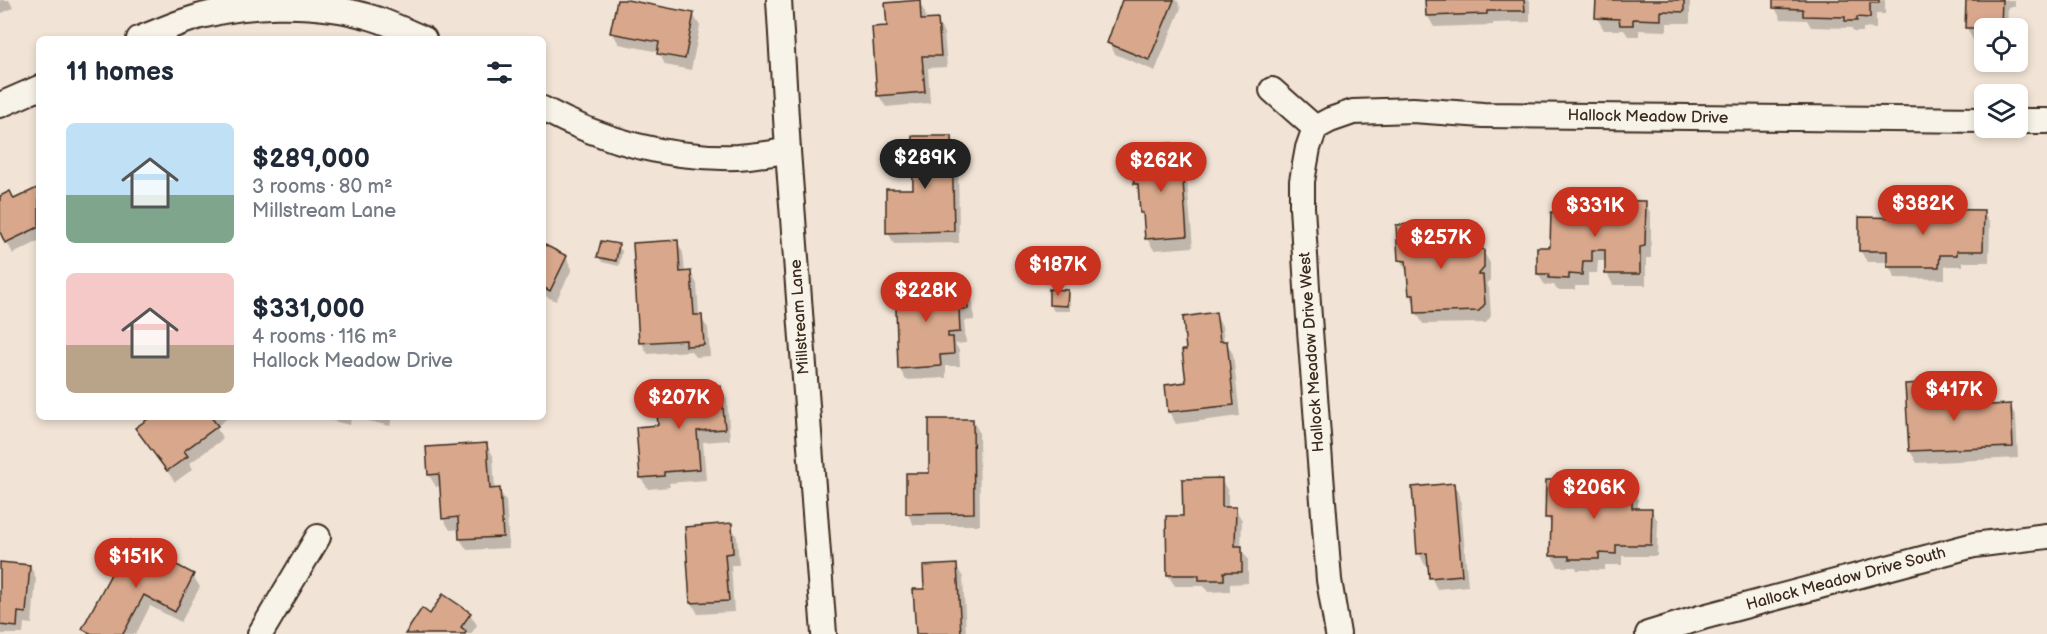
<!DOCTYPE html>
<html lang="en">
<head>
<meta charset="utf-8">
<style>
	:root { --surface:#fff; --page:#f2f2f3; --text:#1f2937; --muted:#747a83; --accent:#c8321e }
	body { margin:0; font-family:"Balsamiq Sans",sans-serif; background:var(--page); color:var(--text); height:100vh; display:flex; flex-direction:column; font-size:22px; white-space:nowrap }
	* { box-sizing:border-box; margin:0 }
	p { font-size:20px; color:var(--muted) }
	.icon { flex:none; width:33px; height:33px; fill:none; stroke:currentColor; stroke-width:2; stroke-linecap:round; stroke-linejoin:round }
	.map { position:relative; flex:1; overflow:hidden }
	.side { position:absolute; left:36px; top:36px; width:510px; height:384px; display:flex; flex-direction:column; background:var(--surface); border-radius:9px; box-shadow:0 3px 9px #0003 }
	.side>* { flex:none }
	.buttons { position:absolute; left:1974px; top:18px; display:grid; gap:12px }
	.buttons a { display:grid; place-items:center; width:54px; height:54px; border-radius:9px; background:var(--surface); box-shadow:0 3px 9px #0003; font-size:30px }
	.price { position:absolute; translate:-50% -51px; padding:0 14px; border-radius:21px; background:var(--accent); color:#fff; font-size:20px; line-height:39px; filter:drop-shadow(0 2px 3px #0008) }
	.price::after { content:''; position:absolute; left:50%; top:36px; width:18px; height:14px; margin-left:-9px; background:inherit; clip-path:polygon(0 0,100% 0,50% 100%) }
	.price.current { background:#222; color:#fff }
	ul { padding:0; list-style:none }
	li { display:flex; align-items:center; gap:18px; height:150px; padding:0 30px }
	li span { display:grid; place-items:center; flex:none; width:168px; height:120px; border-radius:9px; color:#555 }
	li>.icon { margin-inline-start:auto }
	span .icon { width:72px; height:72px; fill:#fffc; stroke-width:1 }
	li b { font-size:26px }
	h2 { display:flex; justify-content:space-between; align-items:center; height:72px; padding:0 30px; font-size:26px }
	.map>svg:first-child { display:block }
	.shadow { fill:#0003 }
	.building { fill:#d9a88c; stroke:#3b2a1e; stroke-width:1.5 }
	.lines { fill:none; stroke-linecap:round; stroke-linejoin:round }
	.minor-casing { stroke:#3b2a1e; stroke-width:28 }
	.minor { stroke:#f7f3e8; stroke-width:24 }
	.labels { text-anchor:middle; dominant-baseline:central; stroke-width:4.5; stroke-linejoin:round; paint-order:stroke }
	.street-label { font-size:16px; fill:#3b2a1e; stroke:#f7f3e8 }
</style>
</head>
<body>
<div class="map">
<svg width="2047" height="634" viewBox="0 0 2047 634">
	<rect width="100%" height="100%" fill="#f1e4d6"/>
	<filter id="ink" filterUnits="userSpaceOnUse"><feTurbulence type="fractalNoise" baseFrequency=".0167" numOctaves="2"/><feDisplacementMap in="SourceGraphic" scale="12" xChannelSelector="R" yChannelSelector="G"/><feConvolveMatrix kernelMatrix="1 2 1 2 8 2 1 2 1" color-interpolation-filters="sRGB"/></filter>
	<g filter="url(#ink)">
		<g class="shadow">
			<polygon points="0,0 9,0 13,8 0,14"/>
			<polygon points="618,0 693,14 700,26 691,70 665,65 659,52 619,44 612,32"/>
			<polygon points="1124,0 1177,0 1181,8 1155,71 1115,54 1109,43"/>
			<polygon points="1427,0 1530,0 1530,22 1493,23 1493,25 1434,27 1427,15"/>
			<polygon points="1597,0 1690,0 1690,23 1667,23 1667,31 1639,30 1639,36 1628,36 1624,30 1604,30 1597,18"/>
			<polygon points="1775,0 1885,0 1885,14 1876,14 1876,29 1863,28 1863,32 1853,32 1851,28 1811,27 1807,20 1781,19 1775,8"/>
			<polygon points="1968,0 2015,0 2015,7 2008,7 2007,28 1984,28 1984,40 1973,40 1967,28"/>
			<polygon points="919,1 925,13 926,21 937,21 944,33 947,67 928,68 930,103 886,107 879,96 888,27"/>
			<polygon points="952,137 958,149 959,243 894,244 888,232"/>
			<polygon points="1171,145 1178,156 1179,169 1181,169 1187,181 1193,247 1154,250 1147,239 1140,191 1135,183"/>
			<polygon points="39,188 39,241 13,254 0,228 0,197 14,200"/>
			<polygon points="1645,203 1651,214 1651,258 1646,258 1646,285 1613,285 1607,273 1607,261 1598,261 1597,273 1588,273 1588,286 1575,286 1575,290 1557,290 1554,285 1545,285 1538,274 1552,249 1581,214"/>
			<polygon points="1983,212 1990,223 1989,262 1963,262 1963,266 1945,266 1945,279 1895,278 1889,266 1889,262 1867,262 1860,250 1919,219"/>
			<polygon points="1430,224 1435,232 1454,231 1458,237 1462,238 1468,248 1483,251 1490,263 1490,280 1486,284 1489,288 1491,316 1486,323 1423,324 1416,312 1416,305 1410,295 1408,272 1407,272 1400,260"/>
			<polygon points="677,241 683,253 685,273 691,273 697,284 699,316 708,328 710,356 695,357 691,351 648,354 641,342"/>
			<polygon points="543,246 566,257 572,269 556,301 543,295"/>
			<polygon points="618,246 622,251 619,266 602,262 599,257"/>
			<polygon points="916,281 920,287 938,286 941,291 966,290 973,302 974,320 964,321 966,343 955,344 959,350 960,366 946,366 946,378 906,380 899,368"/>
			<polygon points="1067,291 1070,297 1070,311 1054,311 1050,305"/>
			<polygon points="1215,314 1222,326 1224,342 1226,342 1233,354 1240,416 1176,424 1169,412 1166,386 1188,384"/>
			<polygon points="1942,384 1948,395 1949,408 2010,405 2016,417 2018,458 1917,463 1910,451"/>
			<polygon points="721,387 727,399 730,440 703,442 706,480 669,483 670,487 648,489 641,478 660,427"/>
			<polygon points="153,417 229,417 216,427 223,439 190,463 193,469 175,482 137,429"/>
			<polygon points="316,417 392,417 390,426 351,417 350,425"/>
			<polygon points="973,421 979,432 980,525 914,525 907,513 931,475"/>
			<polygon points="487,445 493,456 495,490 499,490 506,501 509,548 467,550 460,539 460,529 450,530 443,518 441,486 436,487 429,475 428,448"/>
			<polygon points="1221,480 1228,491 1228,509 1235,509 1242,520 1241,549 1248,559 1248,583 1230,584 1230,591 1208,592 1204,586 1175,586 1168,575 1184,517"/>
			<polygon points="1580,482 1586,493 1605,495 1631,488 1638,500 1638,510 1651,510 1658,521 1657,556 1622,556 1622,565 1605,565 1605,570 1577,570 1576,567 1558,567 1551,555 1552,526 1547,517"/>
			<polygon points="1454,485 1460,496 1468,586 1437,589 1431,577 1429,564 1425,565 1419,553"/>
			<polygon points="731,525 737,537 739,565 731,565 734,612 698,614 692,603"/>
			<polygon points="129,542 193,576 200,587 181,622 150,606 136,634 87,634 84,629"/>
			<polygon points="0,564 30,566 36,578 32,624 24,623 23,634 0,634"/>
			<polygon points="956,566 963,577 966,634 917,634 926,590"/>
			<polygon points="470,614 477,625 471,634 407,634 430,616"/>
		</g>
		<g class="building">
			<polygon points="617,0 627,0 694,13 685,59 657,54 659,42 610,33"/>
			<polygon points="920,0 921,20 938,19 941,56 922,56 925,92 877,96 872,27 887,26 885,3"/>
			<polygon points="1122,0 1174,0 1149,60 1107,43"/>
			<polygon points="1425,0 1524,0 1525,11 1487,11 1487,14 1426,16"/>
			<polygon points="1596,0 1684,0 1684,12 1661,11 1661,20 1633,19 1633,25 1620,25 1619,19 1595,18"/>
			<polygon points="1773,0 1879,0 1879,3 1870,3 1870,18 1857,17 1857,21 1845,21 1845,17 1803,16 1803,9 1773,8"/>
			<polygon points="1966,0 2002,0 2001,28 1965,28"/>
			<polygon points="912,136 952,136 954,231 886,233 886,189 913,189"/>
			<polygon points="1172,143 1174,168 1182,167 1187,236 1145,239 1143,213 1140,213 1138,184 1134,184 1133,176 1141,176 1138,146"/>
			<polygon points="39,187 39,227 5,243 0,232 0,196 10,191 14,199"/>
			<polygon points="1579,200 1646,201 1645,246 1640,247 1640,274 1605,274 1605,250 1592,250 1592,261 1583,261 1582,275 1569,274 1569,279 1549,278 1549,274 1537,274 1537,247 1550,247 1551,212 1579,212"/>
			<polygon points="1917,209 1984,210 1983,251 1957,251 1957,255 1940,255 1939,267 1887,267 1887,251 1859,251 1859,217 1917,218"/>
			<polygon points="1431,223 1432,231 1455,230 1456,236 1463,236 1463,247 1477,246 1484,250 1484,268 1478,275 1483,275 1485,304 1479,311 1415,313 1414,295 1409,295 1406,261 1398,260 1396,225"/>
			<polygon points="678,240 680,272 691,271 694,315 702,315 704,345 686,346 686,340 639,343 633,243"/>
			<polygon points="601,241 619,244 616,261 597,257"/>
			<polygon points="543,244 567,256 550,291 543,287"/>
			<polygon points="917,279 918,286 939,285 939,290 967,289 968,309 959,309 960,332 948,333 948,337 953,337 954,354 940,355 941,366 898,369 895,280"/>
			<polygon points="1049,289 1068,290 1067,306 1049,305"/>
			<polygon points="1216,312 1220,341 1227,341 1234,405 1168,412 1165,385 1186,382 1182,350 1186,350 1183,317"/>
			<polygon points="1942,382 1944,407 2011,404 2013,447 1909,451 1905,384"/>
			<polygon points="721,386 725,429 697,431 700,469 664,472 664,476 640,478 636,427 658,425 655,391"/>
			<polygon points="151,417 211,417 218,426 184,451 188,456 167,471 135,428"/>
			<polygon points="929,419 973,419 974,513 906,514 906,473 929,473"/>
			<polygon points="487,443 490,489 500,488 503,537 459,539 458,517 442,519 439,474 428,475 426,447"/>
			<polygon points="1222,478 1222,507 1236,507 1235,546 1242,546 1242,572 1224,572 1224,580 1199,580 1199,575 1167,575 1166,516 1183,516 1182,479"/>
			<polygon points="1546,480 1581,480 1580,493 1604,494 1604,487 1632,487 1632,508 1652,508 1651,545 1616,545 1616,554 1599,553 1599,559 1569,559 1569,556 1550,556 1551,518 1545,518"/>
			<polygon points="1454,483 1462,575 1429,578 1427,553 1417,554 1412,487"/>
			<polygon points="732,523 733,553 725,554 729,601 690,603 685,527"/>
			<polygon points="129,540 194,574 175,612 144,595 123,634 92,634 82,629"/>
			<polygon points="0,562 30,565 26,613 18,612 17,627 0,625"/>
			<polygon points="957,564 961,634 916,634 913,589 924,589 923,566"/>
			<polygon points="443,594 471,613 461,627 466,631 465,634 405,634 422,608 430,614"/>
		</g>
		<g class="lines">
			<g class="minor-casing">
				<g id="minor">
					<polyline points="779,0 788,151 824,634"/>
					<path d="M139,39c15,-6 29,-12 43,-17 56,-20 134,-22 191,-4 17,5 34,14 51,21"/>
					<polyline points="1272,90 1315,128"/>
					<polyline points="0,105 39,88"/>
					<path d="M543,109c60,32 126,50 195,48 16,-1 33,-4 50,-6"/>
					<polyline points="2018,121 2047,121"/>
					<polyline points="1315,128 1330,120 1353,112 1413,110 1483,115 1984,120"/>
					<polyline points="1315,128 1308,148 1302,181 1302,207 1308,304 1329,580 1338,634"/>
					<polyline points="260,634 318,537"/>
					<polyline points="1648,634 1703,617 1974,545 2047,536"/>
				</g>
			</g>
			<use href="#minor" class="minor"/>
		</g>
	</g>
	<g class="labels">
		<g class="street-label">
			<text transform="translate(1648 117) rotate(1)">Hallock Meadow Drive</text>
			<text transform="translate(800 317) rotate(-94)">Millstream Lane</text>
			<text transform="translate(1312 352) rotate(-94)">Hallock Meadow Drive West</text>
			<text transform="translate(1846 579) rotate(-15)">Hallock Meadow Drive South</text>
		</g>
	</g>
</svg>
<div class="buttons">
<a><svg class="icon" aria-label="locate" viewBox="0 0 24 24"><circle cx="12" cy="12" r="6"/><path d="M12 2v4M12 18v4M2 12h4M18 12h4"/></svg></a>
<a><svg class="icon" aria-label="layers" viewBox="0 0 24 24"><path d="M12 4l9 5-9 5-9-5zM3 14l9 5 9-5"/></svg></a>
</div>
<b class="price current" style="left:925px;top:190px">$289K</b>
<b class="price" style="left:1161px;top:193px">$262K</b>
<b class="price" style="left:1923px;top:236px">$382K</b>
<b class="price" style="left:1595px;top:238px">$331K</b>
<b class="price" style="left:1441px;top:270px">$257K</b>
<b class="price" style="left:1058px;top:297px">$187K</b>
<b class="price" style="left:926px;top:323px">$228K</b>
<b class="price" style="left:1954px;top:422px">$417K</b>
<b class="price" style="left:679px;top:430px">$207K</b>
<b class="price" style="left:1594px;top:520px">$206K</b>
<b class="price" style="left:136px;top:589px">$151K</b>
<section class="side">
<h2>11 homes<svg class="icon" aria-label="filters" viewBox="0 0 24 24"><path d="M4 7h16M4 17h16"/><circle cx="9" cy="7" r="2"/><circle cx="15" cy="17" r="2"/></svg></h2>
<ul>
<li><span style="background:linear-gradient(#bfe0f5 60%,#7fa58c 0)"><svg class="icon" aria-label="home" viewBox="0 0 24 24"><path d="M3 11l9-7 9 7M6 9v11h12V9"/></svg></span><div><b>$289,000</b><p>3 rooms · 80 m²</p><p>Millstream Lane</p></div></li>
<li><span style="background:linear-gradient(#f6c9c9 60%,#b9a48a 0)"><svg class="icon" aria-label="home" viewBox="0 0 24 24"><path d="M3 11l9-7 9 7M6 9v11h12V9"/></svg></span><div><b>$331,000</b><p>4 rooms · 116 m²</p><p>Hallock Meadow Drive</p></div></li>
</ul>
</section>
</div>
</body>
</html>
